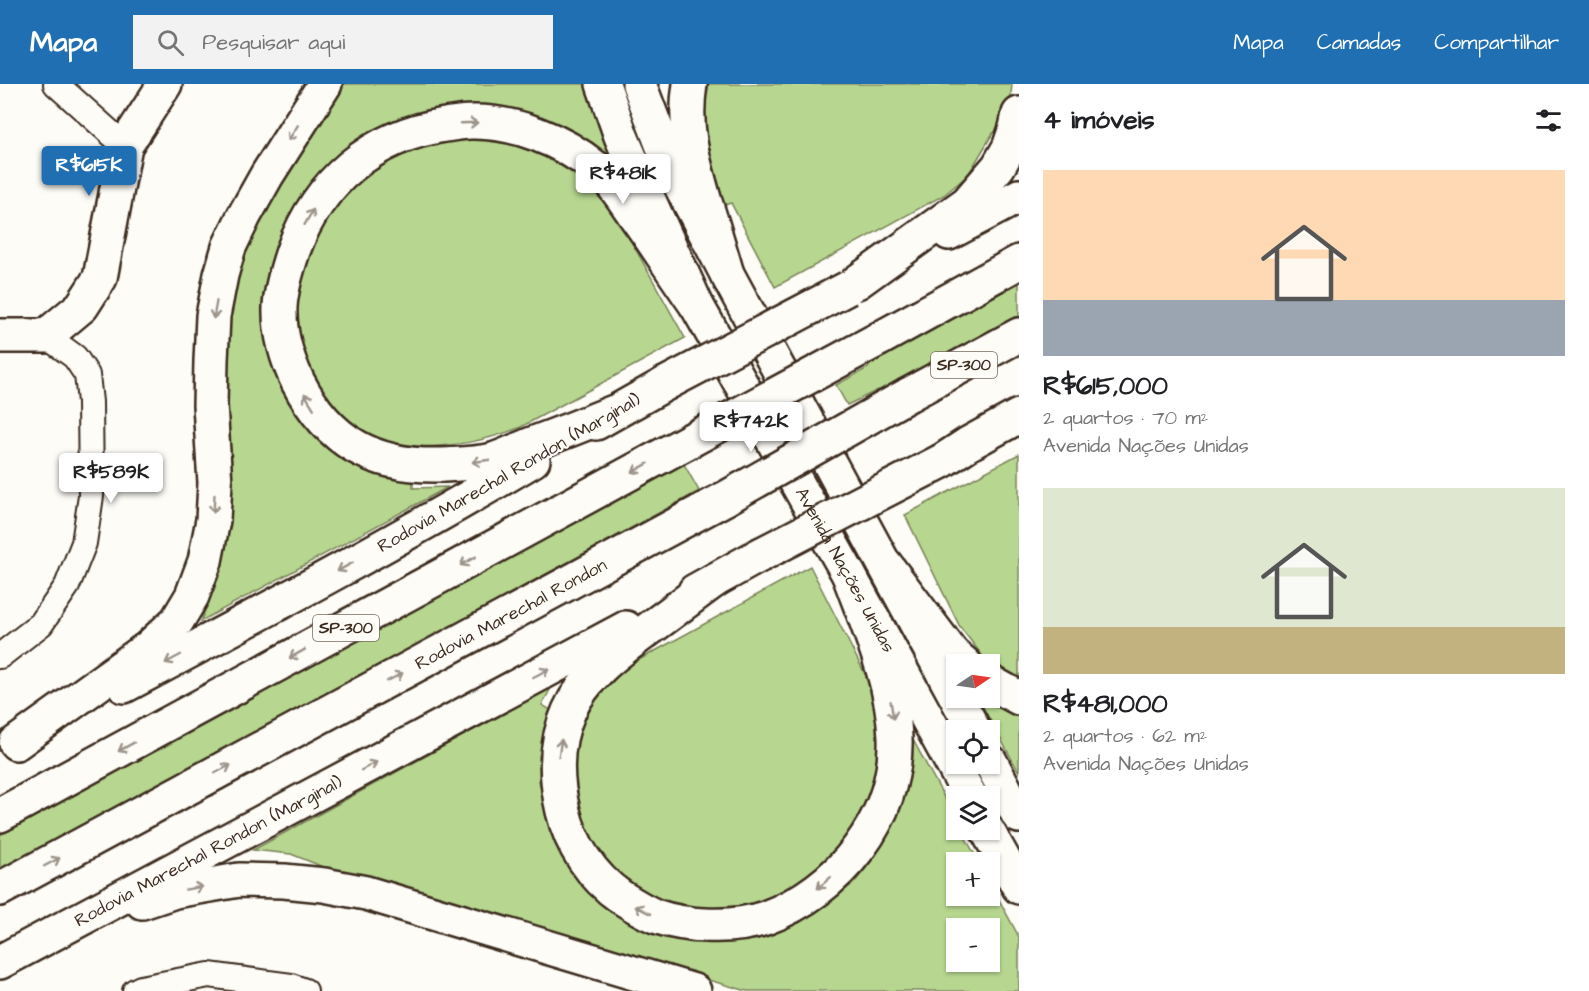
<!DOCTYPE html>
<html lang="pt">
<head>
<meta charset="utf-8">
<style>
	:root { --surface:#fff; --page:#f2f2f2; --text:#202124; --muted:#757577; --accent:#1f6fb2 }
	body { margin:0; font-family:"Architects Daughter",sans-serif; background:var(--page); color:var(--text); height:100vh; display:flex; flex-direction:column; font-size:22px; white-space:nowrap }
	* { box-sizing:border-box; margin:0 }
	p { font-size:20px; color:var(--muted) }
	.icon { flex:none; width:33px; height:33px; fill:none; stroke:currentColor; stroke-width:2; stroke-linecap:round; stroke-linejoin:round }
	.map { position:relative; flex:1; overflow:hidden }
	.panel { display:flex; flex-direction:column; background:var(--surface); width:570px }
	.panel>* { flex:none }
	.needle { width:39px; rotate:77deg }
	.buttons { position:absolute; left:946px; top:570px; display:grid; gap:12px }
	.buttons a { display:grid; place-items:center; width:54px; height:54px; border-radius:0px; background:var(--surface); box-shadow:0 2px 4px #0004; font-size:30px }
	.price { position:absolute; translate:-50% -51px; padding:0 14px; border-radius:6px; background:#fff; color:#222; font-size:20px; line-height:39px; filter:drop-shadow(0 2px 3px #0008) }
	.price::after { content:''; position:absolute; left:50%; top:36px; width:18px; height:14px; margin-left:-9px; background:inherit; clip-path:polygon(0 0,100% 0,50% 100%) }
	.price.selected { background:var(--accent); color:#fff }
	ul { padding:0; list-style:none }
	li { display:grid; align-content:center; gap:12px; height:318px; padding:0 24px }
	li span { display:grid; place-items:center; height:186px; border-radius:0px; color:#555 }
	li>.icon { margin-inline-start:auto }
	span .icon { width:108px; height:108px; fill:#fffc; stroke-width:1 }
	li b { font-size:26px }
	h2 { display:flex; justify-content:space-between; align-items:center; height:72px; padding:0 24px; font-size:26px }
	header { display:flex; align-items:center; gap:36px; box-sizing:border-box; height:84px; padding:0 30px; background:var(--accent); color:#fff }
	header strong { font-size:28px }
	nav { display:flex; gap:33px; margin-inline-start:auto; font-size:21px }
	.search { width:420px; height:54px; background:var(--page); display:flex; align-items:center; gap:15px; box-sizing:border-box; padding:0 21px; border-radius:0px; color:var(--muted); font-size:22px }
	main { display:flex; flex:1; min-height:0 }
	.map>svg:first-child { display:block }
	.green { fill:#b7d790; stroke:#798057; stroke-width:1.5; fill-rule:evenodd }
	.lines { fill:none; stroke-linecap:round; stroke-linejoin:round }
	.street-casing { stroke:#3b2a1e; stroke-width:28 }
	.secondary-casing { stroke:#3b2a1e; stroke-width:38 }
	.highway-casing { stroke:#3b2a1e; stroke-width:38 }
	.street { stroke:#fdfcf7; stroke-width:24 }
	.secondary { stroke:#fdfcf7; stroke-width:33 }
	.highway { stroke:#fdfcf7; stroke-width:33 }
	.highway-bridge-casing { stroke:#3b2a1e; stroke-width:38; stroke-linecap:butt }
	.highway-bridge { stroke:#fdfcf7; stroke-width:33 }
	.oneway { stroke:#9c938a }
	.labels { text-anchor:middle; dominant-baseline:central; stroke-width:4.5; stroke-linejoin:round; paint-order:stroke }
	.shield { fill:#fdfcf7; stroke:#75695f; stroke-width:1.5 }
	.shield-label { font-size:16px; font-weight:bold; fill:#3b2a1e }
	.street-label { font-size:18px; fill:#3b2a1e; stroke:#fdfcf7 }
</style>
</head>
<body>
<header>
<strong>Mapa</strong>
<div class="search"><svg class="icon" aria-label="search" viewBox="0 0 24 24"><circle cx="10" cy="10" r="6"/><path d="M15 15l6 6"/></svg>Pesquisar aqui</div>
<nav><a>Mapa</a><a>Camadas</a><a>Compartilhar</a></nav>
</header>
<main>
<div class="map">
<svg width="1019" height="907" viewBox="0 0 1019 907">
	<rect width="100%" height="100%" fill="#fdfcf7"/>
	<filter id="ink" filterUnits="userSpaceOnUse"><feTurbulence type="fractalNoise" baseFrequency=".0167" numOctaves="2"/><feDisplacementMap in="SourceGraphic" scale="12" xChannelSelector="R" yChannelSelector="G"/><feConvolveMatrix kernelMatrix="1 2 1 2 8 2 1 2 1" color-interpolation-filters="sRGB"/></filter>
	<g filter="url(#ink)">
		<g class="green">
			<polygon points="338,0 588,0 631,107 588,57 566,45 533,32 501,23 473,20 440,24 408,32 376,46 320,90 300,116 285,145 281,295 292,321 307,342 326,360 377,389 413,398 413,404 448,403 201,537 211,510 221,463 226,383 227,235 243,167 257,134"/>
			<polygon points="703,0 1012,0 1010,20 1002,47 993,49 968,91 944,111 775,203 731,119 721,122 709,90 701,11"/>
			<path d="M459,54h25l27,5 29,7 28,15 25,19 23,30 69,124 -166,90c-38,14 -63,18 -103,19l-1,6 -63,-23 -48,-59 -11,-62 6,-31 23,-58 34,-41 45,-26 29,-10z"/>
			<polygon points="1019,197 1019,235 886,308 878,306 847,321 836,301 868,284 872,278"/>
			<polygon points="1019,370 1019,598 989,580 960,543 905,431"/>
			<polygon points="684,380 699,407 0,788 0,751"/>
			<polygon points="810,482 872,604 880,630 880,679 861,734 844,761 801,801 755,822 695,829 646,816 604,783 577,736 572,674 580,647 593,618 611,595 637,577"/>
			<path d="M551,604l-9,17 9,5 -12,46v25l6,28 10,28 102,96 34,10h34l39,-8 31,-12 30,-17 30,-24 18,-23 16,-26 12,-31 10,-30 2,-32 44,81v9h4l18,32h-22v34h33v-13l29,54v54h-272l-396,-113 -60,-24 -38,-4zM957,844h33v34h-33z"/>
			<polygon points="978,614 1011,630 1019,633 1019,688"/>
		</g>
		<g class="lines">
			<g class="street-casing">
				<g id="street">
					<polyline points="56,0 125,62"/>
					<polyline points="0,572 41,540 67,502 84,459 91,412 90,318 87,291 75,273 46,252"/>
					<polyline points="135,907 141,904 209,891 291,902 305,907"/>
				</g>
			</g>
			<g class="secondary-casing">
				<g id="secondary">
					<path id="s1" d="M603,0l18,52 20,47 56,123 152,269 121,221"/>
					<polyline points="639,0 670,81 727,190 974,646"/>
					<polyline points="0,252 46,252 82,222 100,194 125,62 165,0"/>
					<polyline points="990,677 1019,732"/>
					<polyline points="987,746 1019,803"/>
				</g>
			</g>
			<g class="highway-casing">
				<g id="highway">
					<path d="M690,0c-7,44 3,76 15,118 8,24 15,48 22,72"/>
					<polyline points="949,149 1019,112"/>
					<polyline points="857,198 967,119 998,83 1009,64 1016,44 1019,30"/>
					<polyline points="879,255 1019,178"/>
					<polyline points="908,311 1019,251"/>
					<path d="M614,328c-27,11 -55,22 -82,32 -13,5 -26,12 -39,16 -16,4 -35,4 -52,5 -67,2 -112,-23 -143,-83 -11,-22 -19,-50 -18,-75 1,-19 7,-38 13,-56 25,-69 79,-115 152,-126 8,-1 17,-3 26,-3 43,-1 91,18 125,46 19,15 31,37 45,56 19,27 37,55 56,82"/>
					<polyline points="596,339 665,300"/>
					<polyline points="942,377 968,360 1019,332"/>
					<polyline points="885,480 952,569 965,580"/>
					<path d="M715,496c-21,15 -41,31 -62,46 -32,24 -67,47 -84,85 -14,31 -14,67 -6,100 8,34 29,66 58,86 11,7 22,14 34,19 31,11 79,13 110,2 74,-27 133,-100 130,-181 -2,-56 -27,-110 -46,-162"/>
					<polyline points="695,507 760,471"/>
					<polyline points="990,598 1019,614"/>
					<path d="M124,602c137,-73 275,-146 409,-226"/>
					<polyline points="16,659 148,564 177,537 192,512 205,477 213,436 215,399 210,321 211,277 213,232 221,191 229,163 244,132 267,91 325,0"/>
					<polyline points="0,731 691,356"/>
					<path id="s2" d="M0,805l726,-391"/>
					<polyline points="142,818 175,807 239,796 284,797 324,801 366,809 694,907"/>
					<path id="s3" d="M0,878l626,-334"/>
				</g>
			</g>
			<use href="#street" class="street"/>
			<use href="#secondary" class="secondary"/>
			<use href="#highway" class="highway"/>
			<g class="highway-bridge-casing">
				<g id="highway-bridge">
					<polyline points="665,300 848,204"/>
					<polyline points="691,356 879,255"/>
					<polyline points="726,414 908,311"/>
					<polyline points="760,471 942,377"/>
				</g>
			</g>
			<use href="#highway-bridge" class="highway-bridge"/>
		</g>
		<defs><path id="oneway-shaft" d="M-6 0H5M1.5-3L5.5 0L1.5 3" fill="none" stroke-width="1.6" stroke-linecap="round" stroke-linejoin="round" transform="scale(1.5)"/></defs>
		<g class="oneway">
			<use href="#oneway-shaft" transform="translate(469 39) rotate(-2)"/>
			<use href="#oneway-shaft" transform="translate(293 49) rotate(122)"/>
			<use href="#oneway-shaft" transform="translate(309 133) rotate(-60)"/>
			<use href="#oneway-shaft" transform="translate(215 226) rotate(100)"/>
			<use href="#oneway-shaft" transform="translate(309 317) rotate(-122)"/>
			<use href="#oneway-shaft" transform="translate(481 377) rotate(172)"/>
			<use href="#oneway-shaft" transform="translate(640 384) rotate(151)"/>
			<use href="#oneway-shaft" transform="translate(214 420) rotate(93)"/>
			<use href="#oneway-shaft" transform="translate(468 477) rotate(151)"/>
			<use href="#oneway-shaft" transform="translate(345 483) rotate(151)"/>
			<use href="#oneway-shaft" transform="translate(297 570) rotate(151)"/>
			<use href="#oneway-shaft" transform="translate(173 575) rotate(152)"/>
			<use href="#oneway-shaft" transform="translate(541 589) rotate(-28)"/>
			<use href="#oneway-shaft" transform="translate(395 593) rotate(-28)"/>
			<use href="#oneway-shaft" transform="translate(892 626) rotate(81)"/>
			<use href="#oneway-shaft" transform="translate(126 663) rotate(151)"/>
			<use href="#oneway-shaft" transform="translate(560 664) rotate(-81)"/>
			<use href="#oneway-shaft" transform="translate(369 682) rotate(-28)"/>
			<use href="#oneway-shaft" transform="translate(223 685) rotate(-28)"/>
			<use href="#oneway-shaft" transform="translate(52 778) rotate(-28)"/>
			<use href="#oneway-shaft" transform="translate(824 799) rotate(139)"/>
			<use href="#oneway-shaft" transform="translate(194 804) rotate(-10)"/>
			<use href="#oneway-shaft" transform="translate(643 826) rotate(-153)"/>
		</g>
	</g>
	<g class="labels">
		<g class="shield">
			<rect x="931" y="268" width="66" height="26" rx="4.5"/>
			<rect x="313" y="531" width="66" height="26" rx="4.5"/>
		</g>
		<g class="shield-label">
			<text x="964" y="281">SP-300</text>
			<text x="346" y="544">SP-300</text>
		</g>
		<g class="street-label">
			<text transform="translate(509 389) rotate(-30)">Rodovia Marechal Rondon (Marginal)</text>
			<text stroke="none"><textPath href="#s1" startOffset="544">Avenida Nações Unidas</textPath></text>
			<text stroke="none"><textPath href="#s2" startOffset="580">Rodovia Marechal Rondon</textPath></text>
			<text stroke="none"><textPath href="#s3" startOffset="236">Rodovia Marechal Rondon (Marginal)</textPath></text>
		</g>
	</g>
</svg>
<div class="buttons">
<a><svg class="needle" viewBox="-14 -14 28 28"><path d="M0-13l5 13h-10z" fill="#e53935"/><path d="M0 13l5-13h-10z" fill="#757577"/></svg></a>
<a><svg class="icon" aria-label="locate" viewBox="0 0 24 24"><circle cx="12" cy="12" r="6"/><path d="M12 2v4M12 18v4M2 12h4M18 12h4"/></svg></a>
<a><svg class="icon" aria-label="layers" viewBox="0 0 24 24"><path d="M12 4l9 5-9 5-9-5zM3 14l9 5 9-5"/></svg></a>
<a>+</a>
<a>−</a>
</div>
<b class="price selected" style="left:89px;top:113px">R$615K</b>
<b class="price" style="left:623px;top:121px">R$481K</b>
<b class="price" style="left:751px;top:369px">R$742K</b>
<b class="price" style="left:111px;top:420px">R$589K</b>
</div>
<section class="panel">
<h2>4 imóveis<svg class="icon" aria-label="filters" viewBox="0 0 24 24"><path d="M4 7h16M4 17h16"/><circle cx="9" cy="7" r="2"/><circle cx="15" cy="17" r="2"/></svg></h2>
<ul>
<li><span style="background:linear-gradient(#ffd9b3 70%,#9aa5b1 0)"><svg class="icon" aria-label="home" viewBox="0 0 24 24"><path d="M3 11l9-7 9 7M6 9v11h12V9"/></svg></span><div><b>R$615,000</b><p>2 quartos · 70 m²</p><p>Avenida Nações Unidas</p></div></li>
<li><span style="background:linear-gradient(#dfe7d0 75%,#c2b280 0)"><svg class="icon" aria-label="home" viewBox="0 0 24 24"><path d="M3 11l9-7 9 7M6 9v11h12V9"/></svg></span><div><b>R$481,000</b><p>2 quartos · 62 m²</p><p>Avenida Nações Unidas</p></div></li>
</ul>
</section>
</main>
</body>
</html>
